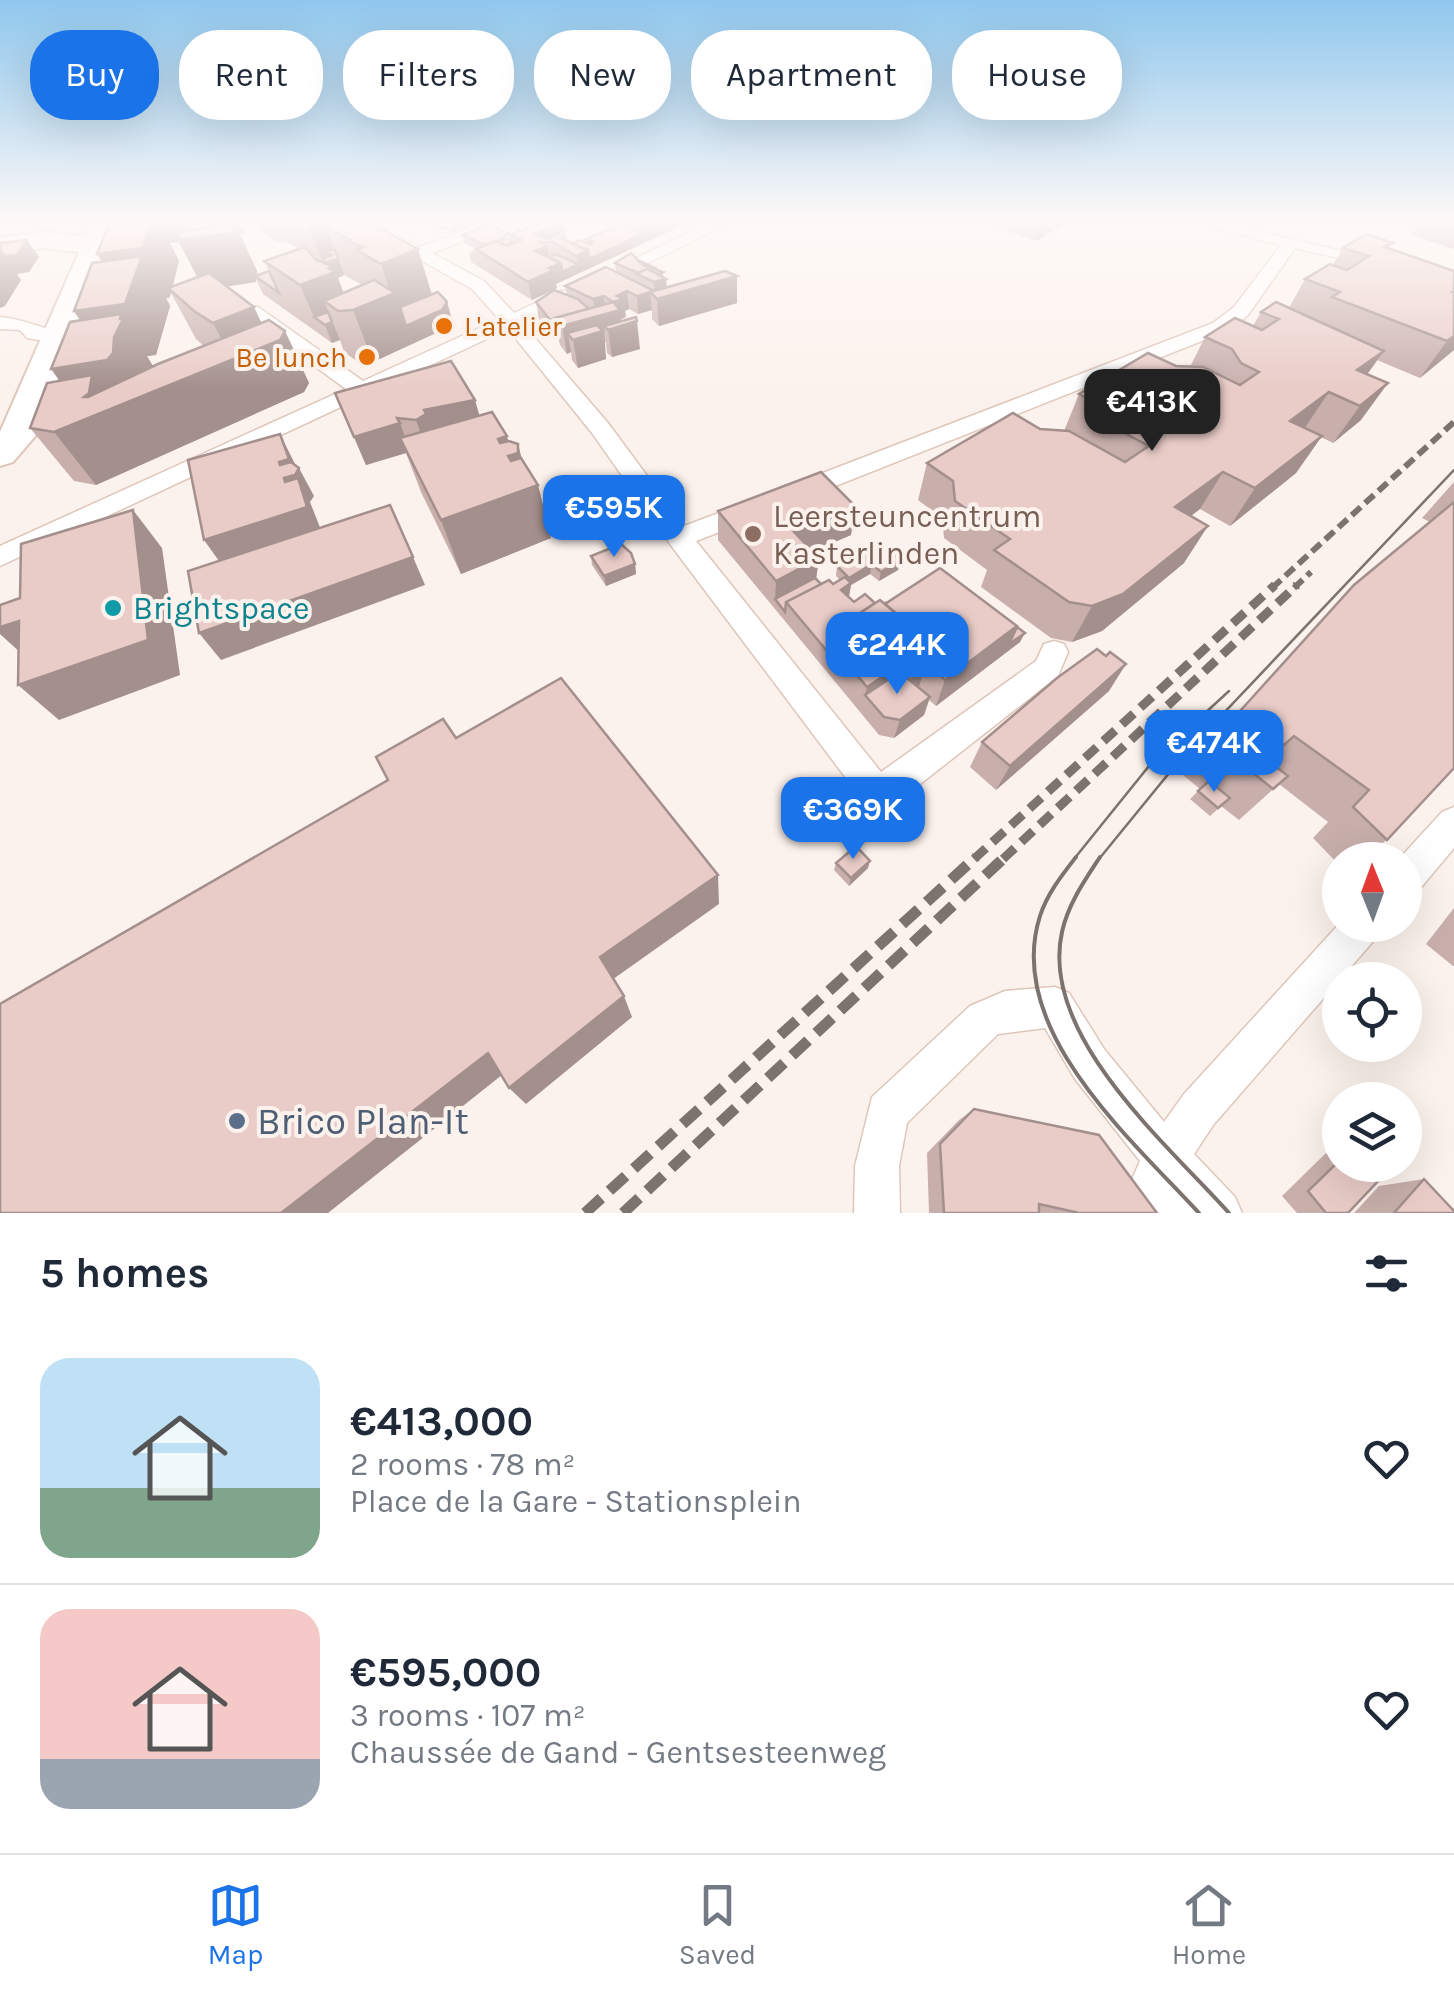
<!DOCTYPE html>
<html lang="en">
<head>
<meta charset="utf-8">
<style>
	:root { --surface:#fff; --page:#f2f2f3; --text:#1f2937; --muted:#747a83; --line:#e0e1e3; --accent:#1a73e8 }
	body { margin:0; font-family:Karla,sans-serif; background:var(--page); color:var(--text); height:100vh; display:flex; flex-direction:column; font-size:38px; white-space:nowrap }
	* { box-sizing:border-box; margin:0 }
	p { font-size:32px; color:var(--muted) }
	.icon { flex:none; width:55px; height:55px; fill:none; stroke:currentColor; stroke-width:2; stroke-linecap:round; stroke-linejoin:round }
	.map { position:relative; height:1213px; overflow:hidden }
	.drawer { display:flex; flex-direction:column; background:var(--surface); flex:1 }
	.drawer>* { flex:none }
	.banner { position:absolute; left:30px; top:30px; width:1395px; height:90px; display:flex; gap:20px }
	.needle { width:65px; rotate:359deg }
	.tools { position:absolute; left:1322px; top:842px; display:grid; gap:20px }
	.tools a { display:grid; place-items:center; width:100px; height:100px; border-radius:50%; background:var(--surface); box-shadow:0 10px 40px #0002; font-size:50px }
	.price { position:absolute; translate:-50% -85px; padding:0 22px; border-radius:20px; background:var(--accent); color:#fff; font-size:32px; line-height:65px; filter:drop-shadow(0 2px 5px #0008) }
	.price::after { content:''; position:absolute; left:50%; top:60px; width:30px; height:22px; margin-left:-15px; background:inherit; clip-path:polygon(0 0,100% 0,50% 100%) }
	.price.current { background:#222; color:#fff }
	ul { padding:0; list-style:none }
	li { display:flex; align-items:center; gap:30px; height:250px; padding:0 40px }
	li+li { border-top:2px solid var(--line) }
	li span { display:grid; place-items:center; flex:none; width:280px; height:200px; border-radius:30px; color:#555 }
	li>.icon { margin-inline-start:auto }
	span .icon { width:120px; height:120px; fill:#fffc; stroke-width:1 }
	li b { font-size:42px }
	h2 { display:flex; justify-content:space-between; align-items:center; height:120px; padding:0 40px; font-size:42px }
	.chip { padding:0 35px; border-radius:40px; background:var(--surface); box-shadow:0 10px 40px #0002; font-size:35px; line-height:90px }
	.chip.current { background:var(--accent); color:#fff }
	.dock { display:flex; justify-content:space-around; align-items:center; height:140px; border-top:2px solid var(--line); background:var(--surface); font-size:28px; color:var(--muted) }
	.dock a { display:grid; justify-items:center; gap:5px }
	.dock .current { color:var(--accent) }
	.map>svg:first-child { display:block }
	.lines { fill:none; stroke-linecap:round; stroke-linejoin:round }
	.minor-casing { stroke:#dec6b9; stroke-width:3 }
	.primary-casing { stroke:#dec6b9; stroke-width:4 }
	.minor { fill:#fff; fill-rule:evenodd }
	.primary { fill:#fff; fill-rule:evenodd }
	.tram-far1 { stroke:#7c736e; stroke-width:2.5 }
	.tram { stroke:#7c736e; stroke-width:4 }
	.rail-far2 { stroke:#7c736e; stroke-width:6; stroke-dasharray:12 6; stroke-linecap:butt }
	.rail-far1 { stroke:#7c736e; stroke-width:9; stroke-dasharray:16 9; stroke-linecap:butt }
	.rail { stroke:#7c736e; stroke-width:11; stroke-dasharray:22 11; stroke-linecap:butt }
	.wall { fill:#c8afac; fill-rule:evenodd }
	.shaded-wall { fill:#a38f8c }
	.building { fill:#e9ccc8; stroke:#a38f8c; stroke-width:2.5 }
	.food-dot { fill:#e8710a; stroke:#fcf2ed; stroke-width:4 }
	.education-dot { fill:#8d6e63; stroke:#fcf2ed; stroke-width:4 }
	.culture-dot { fill:#0f9aa8; stroke:#fcf2ed; stroke-width:4 }
	.service-dot { fill:#5c6f8a; stroke:#fcf2ed; stroke-width:4 }
	.labels { text-anchor:middle; dominant-baseline:central; stroke-width:8; stroke-linejoin:round; paint-order:stroke }
	.far-food-label { font-size:28px; fill:#c56008; stroke:#fcf2ed; text-anchor:start }
	.education-label { font-size:32px; fill:#785e54; stroke:#fcf2ed; text-anchor:start }
	.culture-label { font-size:32px; fill:#0d838f; stroke:#fcf2ed; text-anchor:start }
	.near-service-label { font-size:38px; fill:#4e5e75; stroke:#fcf2ed; text-anchor:start }
</style>
</head>
<body>
<div class="map">
<svg width="1454" height="1213" viewBox="0 0 1454 1213">
	<rect width="100%" height="100%" fill="#fcf2ed"/>
	<g class="lines">
		<g class="minor-casing">
			<g id="minor">
				<polygon points="350,220 369,220 420,247 494,220 516,220 432,253 484,281 514,313 561,291 573,291 573,299 522,323 608,423 684,526 743,504 761,504 764,510 761,516 696,541 881,772 1036,661 1044,644 1054,641 1064,644 1068,652 1058,676 915,788 876,806 864,802 670,544 592,433 508,329 0,566 0,546 346,389 244,315 221,309 221,301 258,307 363,381 499,319 472,289"/>
				<polygon points="715,220 735,220 612,281 597,277"/>
				<polygon points="1182,220 1209,220 1383,261 1374,266 1295,248 1248,315 1227,331 805,498 789,498 785,492 789,486 1213,323 1234,307 1281,245"/>
				<path d="M0,317c24,2 40,11 63,16l3,4 -10,6 -29,-5 -7,-8 -20,-1z"/>
				<polygon points="1454,807 1454,848 1418,891 1405,897 1405,860 1398,860 1442,812"/>
				<polygon points="1340,923 1382,925 1376,938 1214,1124 1194,1154 1235,1197 1242,1213 1144,1213 1129,1186 1140,1161 1075,1079 1045,1028 998,1034 907,1123 899,1166 900,1213 854,1213 855,1166 872,1097 970,1006 1005,991 1055,987 1069,993 1104,1049 1164,1122 1184,1094"/>
			</g>
		</g>
		<g class="primary-casing">
			<polygon id="primary" points="92,220 118,220 37,434 13,462 0,466 0,432 79,252 44,248 0,254 0,238 44,232 85,236"/>
		</g>
		<use href="#minor" class="minor"/>
		<use href="#primary" class="primary"/>
		<g class="tram-far1">
			<polyline points="1074,859 1153,761 1229,691"/>
			<polyline points="1099,859 1183,756 1454,470"/>
		</g>
		<g class="tram">
			<path d="M1076,857c-14,18 -29,37 -36,59 -36,113 90,222 159,297"/>
			<path d="M1100,857c-15,23 -32,47 -38,75 -23,103 105,212 167,281"/>
		</g>
		<g class="rail-far2">
			<polyline points="1272,588 1454,422"/>
			<polyline points="1294,588 1311,572"/>
		</g>
		<g class="rail-far1">
			<polyline points="974,859 1275,585"/>
			<polyline points="1003,859 1297,585"/>
		</g>
		<g class="rail">
			<polyline points="585,1213 976,857"/>
			<polyline points="623,1213 1005,857"/>
		</g>
	</g>
	<g class="wall">
		<path d="M110,220h93l-1,2 -11,3 -1,5 19,-3 -4,-7h41l-6,2 5,11 -5,1 17,37 -1,5 13,-5 -5,-10 35,-12 -10,-6 -16,-3 -11,-9 -1,-4 -11,-3 -2,-4h93l91,74 15,8 5,18 -5,8 -74,34h-15l-14,-10 -4,-12 -8,3 -69,-49 -7,-15v3l-30,4 35,37 24,8 24,52 -5,9 -208,93 -22,-4 -44,-53 29,-48 21,-60 -6,-9 28,-49 -5,-8zM179,242l19,35 -25,9 6,-25 -9,-18zM344,275l18,10 -19,8 -5,-15zM171,293l25,46 8,7 -51,20 -6,-10 9,-1 14,-49 -4,-8h3z"/>
		<polygon points="427,220 478,220 479,223 454,232 434,228 428,224"/>
		<polygon points="589,220 694,220 556,284 557,288 532,300 471,262 469,253 476,249 464,243 462,235 510,239 511,239 510,235 563,222 566,241 572,244 586,242 586,239 611,229"/>
		<polygon points="972,220 1071,220 1036,241"/>
		<polygon points="1421,220 1454,220 1454,249 1411,235"/>
		<polygon points="1343,248 1389,249 1454,271 1454,350 1420,378 1377,360 1367,374 1361,420 1333,443 1321,437 1296,473 1230,526 1200,509 1190,516 1184,563 1102,631 1072,642 1051,638 981,587 987,570 944,538 942,518 918,500 927,463 1040,429 1064,431 1079,394 1176,366 1190,367 1205,337 1253,326 1261,312 1289,308 1305,279 1333,265"/>
		<polygon points="639,261 658,270 666,279 667,287 737,276 737,303 659,326 652,319 652,310 638,314 629,309 625,311 626,317 621,319 621,321 640,349 612,357 607,353 606,342 604,343 606,359 578,368 572,360 571,352 567,354 560,345 558,336 554,338 539,320 536,302 567,294 565,286 616,271 615,263"/>
		<polygon points="335,393 475,400 479,416 509,441 518,444 521,458 538,485 551,538 461,574 421,492 406,453 366,465"/>
		<polygon points="1454,482 1454,768 1387,840 1357,860 1340,860 1340,866 1313,838 1328,822 1279,784 1239,820 1221,806 1210,816 1190,799 1200,789 1183,775 1354,585 1430,522 1422,518"/>
		<polygon points="718,511 851,535 812,552 819,558 816,579 821,584 833,584 840,580 836,576 837,566 900,560 898,570 879,581 870,574 851,585 849,597 854,602 875,603 890,601 1020,642 936,706 929,700 924,715 894,738 879,735 718,540"/>
		<polygon points="591,556 635,564 636,574 606,586 592,565"/>
		<polygon points="1109,691 996,790 970,767 982,742"/>
		<polygon points="836,863 868,868 849,886 834,870"/>
		<polygon points="1454,908 1454,966 1453,966 1426,944"/>
		<polygon points="974,1109 1157,1213 929,1213 927,1153 959,1120"/>
		<polygon points="1340,1151 1340,1165 1348,1213 1297,1213 1282,1196 1325,1154"/>
		<polygon points="1424,1179 1454,1213 1354,1213 1379,1186"/>
	</g>
	<g class="shaded-wall">
		<polygon points="152,220 203,220 202,222 191,225 189,239 213,236 205,220 213,236 217,235 209,220 246,220 240,222 245,233 240,234 257,271 256,282 204,290 179,242 170,243 179,261 171,291 168,288 171,293 169,298 166,298 170,306 156,355 147,356 155,370 232,359 213,323 254,307 271,343 285,331 309,383 304,392 96,485 54,432 87,419 51,369 106,360 74,311 126,301 97,254"/>
		<polygon points="306,220 340,220 347,238 326,227 337,257 327,252 331,260 323,263"/>
		<polygon points="451,220 478,220 479,223 454,232"/>
		<polygon points="657,220 665,220 666,233 644,243 642,226"/>
		<polygon points="676,220 694,220 666,233 666,224"/>
		<polygon points="1042,220 1071,220 1036,241"/>
		<polygon points="563,222 567,249 553,242 540,242 547,246 550,263 539,268 535,234"/>
		<polygon points="643,234 644,243 590,268 589,259"/>
		<polygon points="27,240 39,257 29,272 17,274 21,280 5,306 0,308 0,250"/>
		<polygon points="418,249 433,298 401,312 412,344 373,362 353,310 391,295 381,264"/>
		<polygon points="588,250 590,268 556,284 557,288 532,300 528,282 549,268 561,263 578,264 576,256"/>
		<polygon points="338,258 344,275 338,278 350,310 324,301 340,340 332,343 325,325 314,317 300,285 325,263"/>
		<polygon points="663,272 663,280 666,279 667,296 737,276 737,303 659,326 657,299 650,292 652,310 638,314 637,296 654,291 654,282 658,274"/>
		<polygon points="627,291 629,309 625,311 626,317 621,319 622,326 637,321 640,349 612,357 608,330 604,326 606,359 578,368 573,340 568,334 571,352 567,354 562,326 613,302 617,296"/>
		<polygon points="604,296 606,314 596,317 593,299"/>
		<polygon points="447,302 452,320 447,328 412,344 406,326"/>
		<polygon points="555,318 558,336 554,338 550,320"/>
		<polygon points="1454,336 1454,350 1420,378 1447,341"/>
		<polygon points="1384,351 1358,387 1357,370"/>
		<polygon points="1388,383 1361,420 1333,443 1360,406"/>
		<polygon points="1329,392 1304,429 1290,421"/>
		<polygon points="475,400 483,428 426,448 416,420 424,410"/>
		<polygon points="400,423 410,451 400,438 406,453 366,465 354,437"/>
		<polygon points="280,434 298,470 299,468 314,496 310,502 323,535 224,568 204,540 285,482 279,462"/>
		<polygon points="507,436 512,455 518,444 529,488 538,485 551,538 461,574 441,520 498,439"/>
		<polygon points="1322,436 1296,473 1230,526 1255,488"/>
		<polygon points="1223,472 1200,509 1154,545 1175,507"/>
		<polygon points="856,507 851,535 792,560 794,532"/>
		<polygon points="133,510 162,548 180,675 59,720 18,685"/>
		<polygon points="1208,526 1184,563 1102,631 1072,642 1092,606"/>
		<polygon points="413,557 425,585 221,660 199,633"/>
		<polygon points="819,558 815,586 775,599 776,581"/>
		<polygon points="900,560 898,570 879,581 881,572"/>
		<polygon points="635,564 636,574 606,586 604,576"/>
		<polygon points="872,564 870,574 851,585 848,601 841,590 847,586 849,578"/>
		<polygon points="885,618 880,641 887,636 878,672 851,668 852,659 839,643"/>
		<polygon points="19,621 34,665 0,634 0,627"/>
		<polygon points="919,626 908,662 903,663 895,690 865,695 867,687 898,666 906,635"/>
		<polygon points="1017,626 1009,644 1025,633 1020,642 936,706 945,680"/>
		<polygon points="926,663 918,690 905,699 913,672"/>
		<polygon points="1126,664 1109,691 996,790 1010,766"/>
		<polygon points="930,697 924,715 894,738 900,720"/>
		<polygon points="870,861 868,868 849,886 851,878"/>
		<polygon points="718,875 719,904 609,982 600,957"/>
		<polygon points="624,996 632,1017 526,1104 509,1088"/>
		<polygon points="488,1053 507,1071 328,1213 281,1213"/>
	</g>
	<g class="building">
		<polygon points="110,220 152,220 142,248 97,254"/>
		<polygon points="157,220 181,220 181,223 160,226"/>
		<polygon points="345,220 365,220 418,249 381,264 356,250 364,247 347,241 350,240 326,227"/>
		<polygon points="547,220 558,220 563,222 535,234 547,239 563,232 565,236 560,238 588,250 576,256 553,242 540,242 547,246 535,251 561,263 549,268 554,270 528,282 476,249 496,241 507,246 521,240 510,235"/>
		<polygon points="627,220 657,220 642,226"/>
		<polygon points="235,223 233,233 178,240 181,231"/>
		<polygon points="489,225 509,234 498,240 511,239 512,243 506,245 496,241 485,245 462,235"/>
		<polygon points="620,225 643,234 589,259 588,250 572,244 580,240 590,244 593,242 586,239"/>
		<polygon points="1366,234 1393,243 1385,247 1454,271 1454,291 1452,292 1454,293 1454,336 1447,341 1332,297 1340,292 1305,279 1330,264 1347,270 1369,256 1343,248"/>
		<polygon points="27,240 17,255 5,256 0,250 0,243"/>
		<polygon points="305,247 316,260 333,266 329,268 335,272 300,285 264,261"/>
		<polygon points="334,249 338,258 325,263 323,259 332,255 327,252"/>
		<polygon points="631,253 643,265 663,272 658,274 647,269 638,273 615,263"/>
		<polygon points="555,254 578,264 562,272 561,263 549,257"/>
		<polygon points="142,256 125,304 74,311 92,263"/>
		<polygon points="639,261 640,261 657,269 643,265"/>
		<polygon points="606,267 654,291 637,296 627,291 617,296 624,299 613,302 604,296 593,299 565,286"/>
		<polygon points="647,269 666,279 654,282 637,274"/>
		<polygon points="269,271 279,293 255,276"/>
		<polygon points="725,271 737,276 657,299 650,292"/>
		<polygon points="209,273 254,307 213,323 194,311 168,288"/>
		<polygon points="374,280 395,293 353,310 338,311 324,301"/>
		<polygon points="554,290 578,299 589,309 550,320 536,302"/>
		<polygon points="438,292 447,302 442,310 406,326 400,307"/>
		<polygon points="613,302 620,310 562,326 555,318"/>
		<polygon points="1276,302 1384,351 1357,370 1388,383 1360,406 1329,392 1290,421 1322,436 1255,488 1223,472 1175,507 1208,526 1123,594 1092,606 1069,602 994,550 1010,539 955,501 953,481 927,463 1013,413 1040,429 1069,431 1125,462 1149,446 1111,426 1106,409 1079,394 1148,353 1176,366 1203,367 1240,385 1259,372 1241,363 1232,349 1205,337 1235,318 1262,330 1279,319 1261,312"/>
		<polygon points="328,312 332,322 325,325 314,317"/>
		<polygon points="121,314 120,319 123,319 114,337 113,353 107,360 51,369 70,322"/>
		<polygon points="636,317 637,321 608,330 604,326"/>
		<polygon points="269,320 285,331 280,340 54,432 30,428 47,383 92,375 89,393 84,397 88,397 158,364"/>
		<polygon points="597,325 603,331 573,340 567,333"/>
		<polygon points="451,361 475,400 424,410 426,414 416,420 397,418 400,423 354,437 335,393"/>
		<polygon points="492,412 507,436 498,439 500,443 509,441 518,444 518,453 508,456 511,461 521,458 538,485 441,520 400,438"/>
		<polygon points="280,434 289,459 279,462 280,465 291,462 299,468 295,475 284,478 285,482 298,478 307,507 204,540 188,460"/>
		<polygon points="821,472 856,507 794,532 819,558 776,581 718,511"/>
		<polygon points="1454,502 1454,768 1387,840 1353,807 1369,790 1294,736 1284,745 1263,734 1247,744 1288,776 1273,789 1213,741 1354,585"/>
		<polygon points="390,505 413,557 199,633 188,571"/>
		<polygon points="133,510 148,640 18,685 19,621 0,627 0,605 20,598 21,544"/>
		<polygon points="621,544 631,553 635,564 604,576 591,556"/>
		<polygon points="880,544 900,560 881,572 872,564 849,578 837,566"/>
		<polygon points="940,568 1017,626 945,680 926,663 913,672 903,663 867,687 851,668 895,637 904,644 916,634 919,626 912,619 906,622 885,604"/>
		<polygon points="845,577 851,583 841,590 854,602 865,594 875,603 830,633 827,651 786,602 829,580 833,584"/>
		<polygon points="815,578 821,584 786,602 785,612 775,599"/>
		<polygon points="880,600 906,622 912,619 919,626 906,635 885,618 875,625 887,636 852,659 830,633"/>
		<polygon points="1017,627 1025,633 1009,644"/>
		<polygon points="1097,649 1106,656 1110,652 1126,664 1010,766 982,742 1057,678"/>
		<polygon points="900,672 930,697 900,720 884,717 865,695"/>
		<polygon points="561,678 718,875 600,957 624,996 509,1088 488,1053 281,1213 0,1213 0,1004 388,780 376,757 443,719 456,738"/>
		<polygon points="1209,781 1230,798 1218,808 1198,791"/>
		<polygon points="856,846 870,861 851,878 836,863"/>
		<polygon points="974,1109 1099,1135 1157,1213 1074,1213 1075,1212 1039,1204 1039,1213 944,1213 940,1144"/>
		<polygon points="1340,1160 1340,1165 1367,1165 1380,1179 1348,1213 1326,1213 1308,1191"/>
		<polygon points="1424,1179 1454,1211 1454,1213 1394,1213"/>
	</g>
	<linearGradient id="sky" x2="0" y2="1"><stop stop-color="#8fc7ed"/><stop offset="0.57" stop-color="#fef9f7"/><stop offset="1" stop-color="#fef9f7" stop-opacity="0"/></linearGradient>
	<rect width="1454" height="389" fill="url(#sky)"/>
	<g class="food-dot">
		<circle cx="444" cy="326" r="10"/>
		<circle cx="367" cy="357" r="10"/>
	</g>
	<circle class="education-dot" cx="753" cy="534" r="10"/>
	<circle class="culture-dot" cx="113" cy="608" r="10"/>
	<circle class="service-dot" cx="237" cy="1121" r="10"/>
	<g class="labels">
		<g class="far-food-label">
			<text x="464" y="326">L'atelier</text>
			<text x="347" y="357" text-anchor="end">Be lunch</text>
		</g>
		<g class="education-label">
			<text x="773" y="516">Leersteuncentrum<tspan x="773" dy="37">Kasterlinden</tspan></text>
		</g>
		<g class="culture-label">
			<text x="133" y="608">Brightspace</text>
		</g>
		<g class="near-service-label">
			<text x="257" y="1121">Brico Plan-It</text>
		</g>
	</g>
</svg>
<div class="tools">
<a><svg class="needle" viewBox="-14 -14 28 28"><path d="M0-13l5 13h-10z" fill="#e53935"/><path d="M0 13l5-13h-10z" fill="#747a83"/></svg></a>
<a><svg class="icon" aria-label="locate" viewBox="0 0 24 24"><circle cx="12" cy="12" r="6"/><path d="M12 2v4M12 18v4M2 12h4M18 12h4"/></svg></a>
<a><svg class="icon" aria-label="layers" viewBox="0 0 24 24"><path d="M12 4l9 5-9 5-9-5zM3 14l9 5 9-5"/></svg></a>
</div>
<b class="price current" style="left:1152px;top:454px">€413K</b>
<b class="price" style="left:614px;top:560px">€595K</b>
<b class="price" style="left:897px;top:697px">€244K</b>
<b class="price" style="left:1214px;top:795px">€474K</b>
<b class="price" style="left:853px;top:862px">€369K</b>
<div class="banner">
<a class="chip current">Buy</a>
<a class="chip">Rent</a>
<a class="chip">Filters</a>
<a class="chip">New</a>
<a class="chip">Apartment</a>
<a class="chip">House</a>
</div>
</div>
<section class="drawer">
<h2>5 homes<svg class="icon" aria-label="filters" viewBox="0 0 24 24"><path d="M4 7h16M4 17h16"/><circle cx="9" cy="7" r="2"/><circle cx="15" cy="17" r="2"/></svg></h2>
<ul>
<li><span style="background:linear-gradient(#bfe0f5 65%,#7fa58c 0)"><svg class="icon" aria-label="home" viewBox="0 0 24 24"><path d="M3 11l9-7 9 7M6 9v11h12V9"/></svg></span><div><b>€413,000</b><p>2 rooms · 78 m²</p><p>Place de la Gare - Stationsplein</p></div><svg class="icon" aria-label="heart" viewBox="0 0 24 24"><path d="M12 20l-8-8c-3-5 5-10 8-4 3-6 11-1 8 4z"/></svg></li>
<li><span style="background:linear-gradient(#f6c9c9 75%,#9aa5b1 0)"><svg class="icon" aria-label="home" viewBox="0 0 24 24"><path d="M3 11l9-7 9 7M6 9v11h12V9"/></svg></span><div><b>€595,000</b><p>3 rooms · 107 m²</p><p>Chaussée de Gand - Gentsesteenweg</p></div><svg class="icon" aria-label="heart" viewBox="0 0 24 24"><path d="M12 20l-8-8c-3-5 5-10 8-4 3-6 11-1 8 4z"/></svg></li>
</ul>
</section>
<nav class="dock">
<a class="current"><svg class="icon" aria-label="map" viewBox="0 0 24 24"><path d="M3 6l6-2 6 2 6-2v14l-6 2-6-2-6 2zM9 4v14M15 6v14"/></svg>Map</a>
<a><svg class="icon" aria-label="saved" viewBox="0 0 24 24"><path d="M7 4h10v16l-5-4-5 4z"/></svg>Saved</a>
<a><svg class="icon" aria-label="home" viewBox="0 0 24 24"><path d="M3 11l9-7 9 7M6 9v11h12V9"/></svg>Home</a>
</nav>
</body>
</html>
